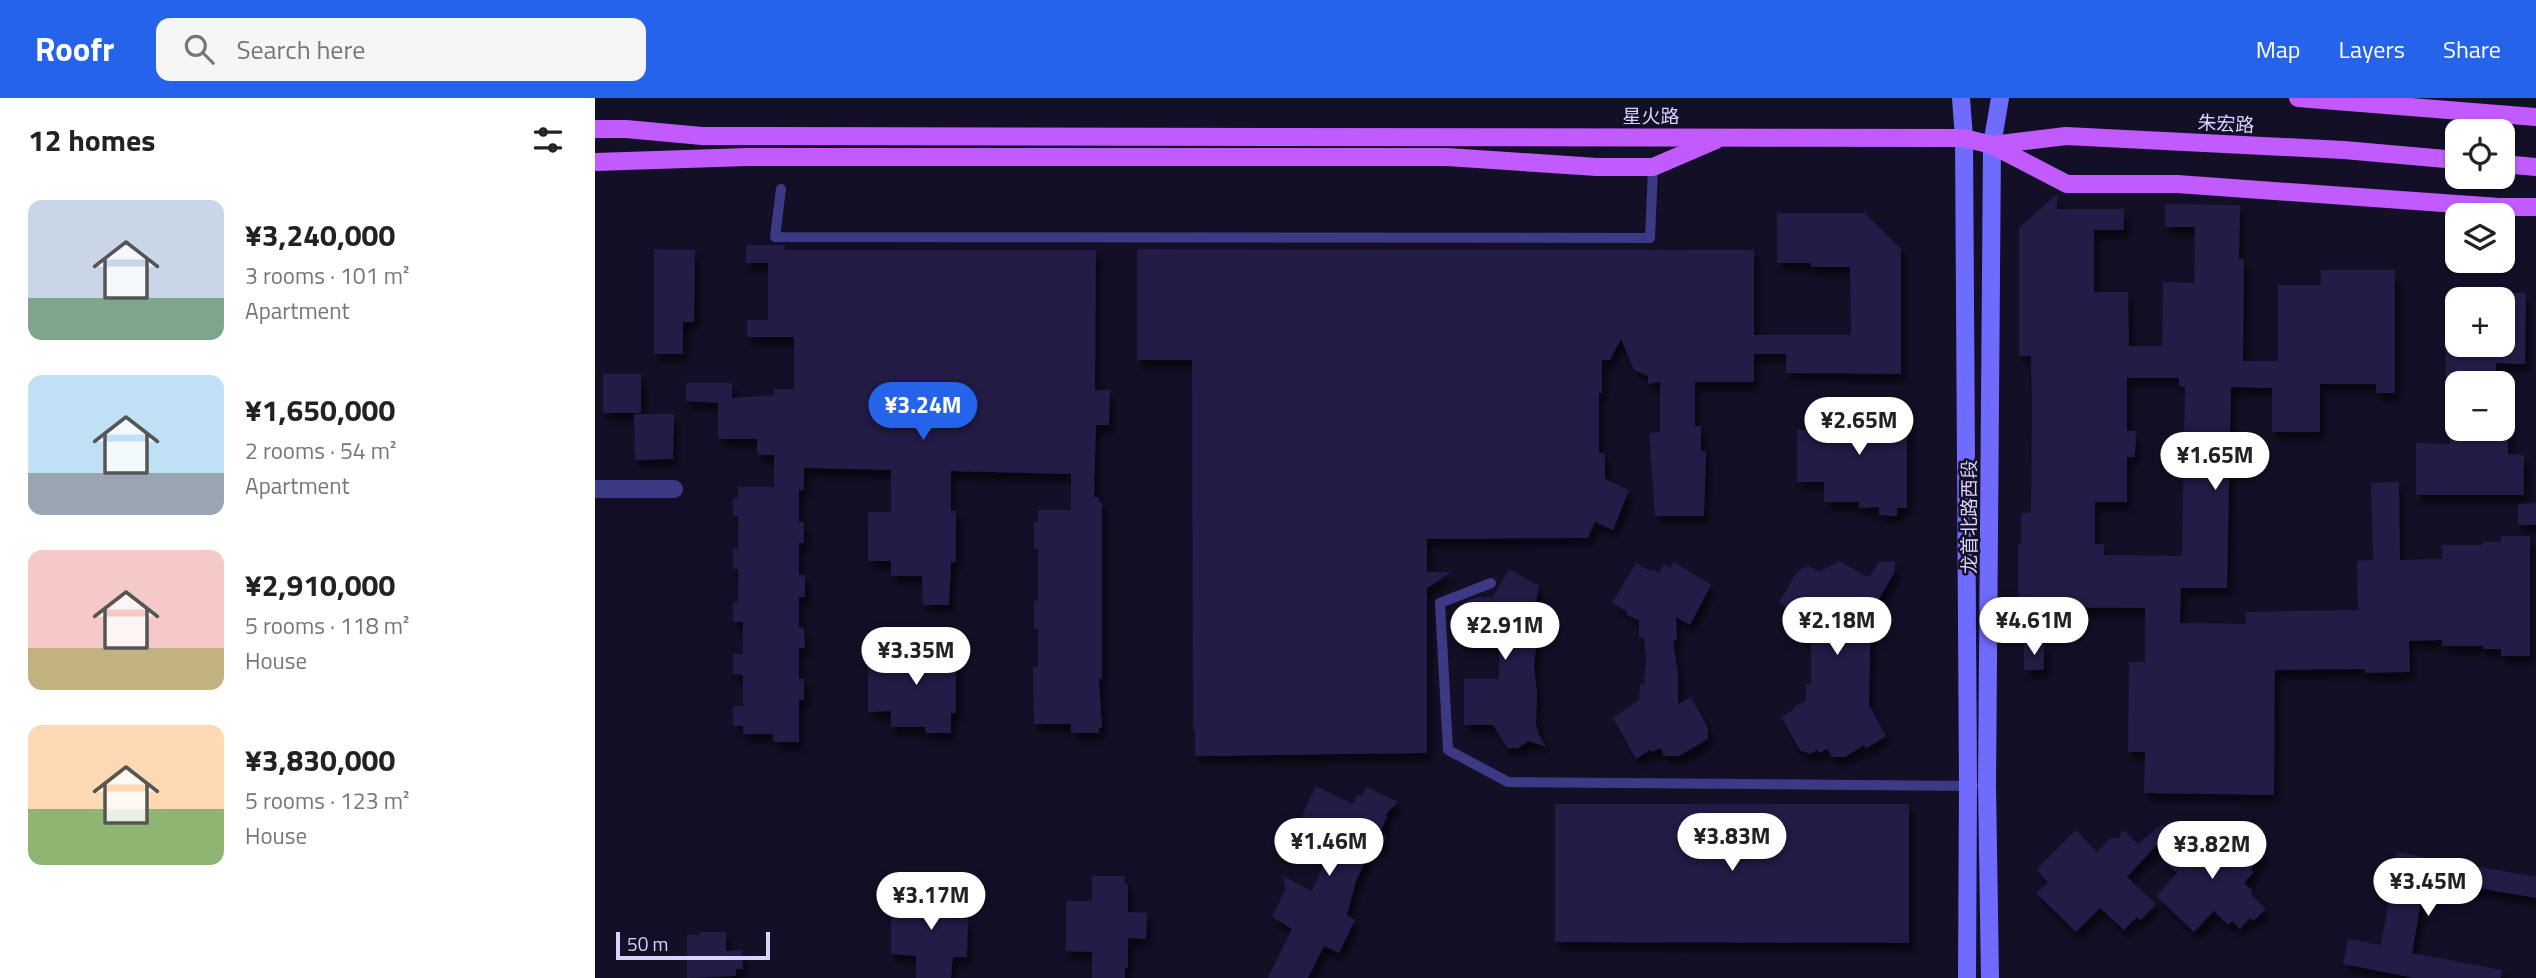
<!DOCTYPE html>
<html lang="en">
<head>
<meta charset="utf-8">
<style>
	:root { --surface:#fff; --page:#f6f6f6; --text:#222; --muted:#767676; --accent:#2563eb }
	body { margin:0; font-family:"Titillium Web","Noto Sans SC",sans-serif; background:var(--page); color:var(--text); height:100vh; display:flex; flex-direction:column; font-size:26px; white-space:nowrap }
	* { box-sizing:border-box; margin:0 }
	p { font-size:23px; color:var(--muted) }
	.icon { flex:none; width:38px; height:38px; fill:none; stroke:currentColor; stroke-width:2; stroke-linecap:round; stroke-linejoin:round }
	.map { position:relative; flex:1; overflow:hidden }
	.sheet { display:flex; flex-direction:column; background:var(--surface); width:595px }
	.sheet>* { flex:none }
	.tools { position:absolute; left:1850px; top:21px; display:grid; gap:14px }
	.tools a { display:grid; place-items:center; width:70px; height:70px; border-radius:14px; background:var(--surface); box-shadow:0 2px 5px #0004; font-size:35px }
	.scale { position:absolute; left:21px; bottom:18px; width:154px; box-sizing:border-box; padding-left:7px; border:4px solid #d9d4ff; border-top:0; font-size:19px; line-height:24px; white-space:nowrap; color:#d9d4ff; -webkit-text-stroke:5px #130f26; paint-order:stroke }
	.price { position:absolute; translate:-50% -60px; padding:0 16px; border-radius:24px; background:#fff; color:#222; font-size:23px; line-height:46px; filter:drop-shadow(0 2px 4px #0008) }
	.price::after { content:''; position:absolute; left:50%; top:42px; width:21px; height:16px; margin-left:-10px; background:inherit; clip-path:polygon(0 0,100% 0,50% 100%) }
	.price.current { background:var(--accent); color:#fff }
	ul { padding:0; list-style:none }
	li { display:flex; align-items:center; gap:21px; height:175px; padding:0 28px }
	li span { display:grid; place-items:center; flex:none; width:196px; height:140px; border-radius:14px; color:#555 }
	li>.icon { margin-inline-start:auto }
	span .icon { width:84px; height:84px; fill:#fffc; stroke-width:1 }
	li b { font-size:30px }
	h2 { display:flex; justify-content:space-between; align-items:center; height:84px; padding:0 28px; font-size:30px }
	header { display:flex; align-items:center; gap:42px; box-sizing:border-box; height:98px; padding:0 35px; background:var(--accent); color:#fff }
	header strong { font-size:33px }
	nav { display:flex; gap:38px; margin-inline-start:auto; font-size:24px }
	.search { width:490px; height:63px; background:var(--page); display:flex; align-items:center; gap:18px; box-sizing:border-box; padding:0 24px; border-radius:14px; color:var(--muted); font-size:26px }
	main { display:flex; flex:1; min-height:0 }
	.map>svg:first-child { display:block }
	.building { fill:#241b47; fill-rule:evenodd; filter:url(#shadow) }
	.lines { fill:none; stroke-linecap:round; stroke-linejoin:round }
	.lane { stroke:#3d3a85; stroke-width:10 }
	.street { stroke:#3d3a85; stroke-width:18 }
	.secondary { stroke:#6f6bff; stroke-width:18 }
	.primary { stroke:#c25bff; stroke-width:18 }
	.labels { text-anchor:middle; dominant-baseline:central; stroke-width:5; stroke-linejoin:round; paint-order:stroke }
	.street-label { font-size:19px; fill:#d9d4ff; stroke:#130f26 }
</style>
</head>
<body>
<header>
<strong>Roofr</strong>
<div class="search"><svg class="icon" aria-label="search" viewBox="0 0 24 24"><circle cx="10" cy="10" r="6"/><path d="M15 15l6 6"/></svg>Search here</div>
<nav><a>Map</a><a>Layers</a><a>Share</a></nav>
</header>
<main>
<section class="sheet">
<h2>12 homes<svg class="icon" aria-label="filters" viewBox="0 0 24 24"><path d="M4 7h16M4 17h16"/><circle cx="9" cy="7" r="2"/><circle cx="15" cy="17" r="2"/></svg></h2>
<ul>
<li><span style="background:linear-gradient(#c9d6e8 70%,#7fa58c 0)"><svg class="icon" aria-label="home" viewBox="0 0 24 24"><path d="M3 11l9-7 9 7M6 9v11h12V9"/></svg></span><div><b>¥3,240,000</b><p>3 rooms · 101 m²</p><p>Apartment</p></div></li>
<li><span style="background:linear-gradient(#bfe0f5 70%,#9aa5b1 0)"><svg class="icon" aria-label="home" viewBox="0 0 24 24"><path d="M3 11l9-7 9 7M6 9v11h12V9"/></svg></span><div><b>¥1,650,000</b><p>2 rooms · 54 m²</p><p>Apartment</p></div></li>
<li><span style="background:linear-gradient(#f6c9c9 70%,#c2b280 0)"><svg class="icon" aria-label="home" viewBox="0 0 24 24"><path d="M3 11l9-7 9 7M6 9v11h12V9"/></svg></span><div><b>¥2,910,000</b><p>5 rooms · 118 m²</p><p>House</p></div></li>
<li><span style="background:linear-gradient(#ffd9b3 60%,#8fb573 0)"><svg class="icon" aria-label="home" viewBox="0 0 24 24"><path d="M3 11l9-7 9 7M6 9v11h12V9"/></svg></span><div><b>¥3,830,000</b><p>5 rooms · 123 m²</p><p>House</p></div></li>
</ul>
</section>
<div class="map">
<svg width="1941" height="880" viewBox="0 0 1941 880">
	<defs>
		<filter id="shadow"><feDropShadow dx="4.5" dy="8" stdDeviation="3.5" flood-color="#0009"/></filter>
	</defs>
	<rect width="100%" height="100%" fill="#130f26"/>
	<g class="building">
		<path d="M1462,96v15h67v21h-30v62h34l1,54h33l1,-64 31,1 1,-56h-30v-23l75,1 -1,54h5l-1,102h35v-76h43v-15h74v123h-19v-9h-56v48h-48v-44l-41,-1 -4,201h-46l-1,35 66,1 -1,-12 113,-2 -1,-49 16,-1 -2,-77 28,-1 1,78 42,-1v-14h41v-3h18v-6h29v120h-29v-7h-18v-3h-41v-6l-33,1 1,31 -45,1v-4l-90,1 -1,125 -130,-2 1,-41h-17l1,-90h16v-54l-127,-1v-63h3v-31h10l1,-109 -1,-48h-12v-128zM1532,280h52v8l6,1 -3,169 -78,-1v-11h-9v-42h32v-45h8l1,-26h-9z"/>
		<polygon points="1182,115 1270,115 1306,151 1306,276 1191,275 1191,256 1159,256 1159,284 1100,284 1100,328 1106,328 1106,353 1111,353 1109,418 1060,418 1054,335 1065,334 1065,284 1053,286 1053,278 1039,272 1026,241 1015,262 1007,262 1007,295 1004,295 1004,355 1010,355 1010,381 1034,392 1018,432 1000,424 993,440 832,441 832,474 857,474 832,490 832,655 600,658 600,632 598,632 597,262 542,262 542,151 1159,152 1159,237 1256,237 1255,169 1216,169 1216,165 1182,165"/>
		<polygon points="151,147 190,147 190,152 501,152 500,292 515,292 514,327 501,327 499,399 504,399 504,404 507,404 507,581 504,581 507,630 504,630 504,635 476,635 476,626 439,626 438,569 443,569 443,531 439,531 439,503 443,503 443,451 439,451 439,424 443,424 443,412 476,412 476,376 356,373 356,413 361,413 361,464 356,464 354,507 328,507 327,478 296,478 296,463 273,463 273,414 296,414 296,372 209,370 209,392 204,392 204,424 209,424 209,445 204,445 204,477 210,477 210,499 204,499 204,529 209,530 210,550 204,550 204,581 209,581 209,602 204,602 204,644 178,644 178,636 148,636 148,628 138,628 138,608 148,608 148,577 138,576 138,556 148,556 148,524 138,524 138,504 143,504 143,471 138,471 138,451 143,451 143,418 138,418 138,400 143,400 143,389 179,389 179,357 162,357 162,341 123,341 123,305 91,303 91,285 137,285 137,300 179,297 179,291 199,291 199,239 152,239 152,222 173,222 173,165 151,165"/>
		<polygon points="59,151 100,152 99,224 88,224 88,256 59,256"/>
		<polygon points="1908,195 1931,195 1930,266 1901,265 1901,285 1851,285 1850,247 1908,247"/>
		<rect x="8" y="276" width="38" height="39"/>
		<polygon points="1312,306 1312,410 1302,410 1302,418 1284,417 1284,409 1264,410 1264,404 1229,404 1229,384 1202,384 1202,332 1229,332 1229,311 1264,311 1264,307"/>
		<polygon points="39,316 79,316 78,361 40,362"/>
		<polygon points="1855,331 1913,332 1913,356 1929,357 1929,397 1821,397 1821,345 1855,346"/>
		<polygon points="1941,405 1941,427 1923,427 1923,406"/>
		<polygon points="1245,463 1272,479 1273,477 1275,478 1284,463 1300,464 1300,474 1276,514 1274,607 1291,638 1271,651 1269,647 1250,659 1237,659 1232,651 1224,655 1222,652 1215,656 1205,652 1186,619 1199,611 1198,609 1211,603 1211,586 1216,586 1216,540 1211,540 1211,521 1184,505 1200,477 1207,470 1214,468 1224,474"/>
		<polygon points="1079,464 1116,487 1095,527 1081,519 1082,542 1078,543 1083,575 1083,606 1096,599 1113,630 1113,641 1084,658 1069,658 1066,650 1057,654 1055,652 1041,661 1018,620 1044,602 1045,586 1049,586 1051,562 1049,540 1044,540 1044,522 1031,517 1032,514 1017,505 1041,465 1055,473 1057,471 1064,475 1069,466 1075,470"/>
		<polygon points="914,471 944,488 942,497 943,498 929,522 941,523 942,541 939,568 942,594 941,628 944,633 942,634 951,649 934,643 923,650 912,650 898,627 869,627 869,581 904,581 904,544 869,544 869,504 882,499 898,499"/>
		<polygon points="330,544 356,544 356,564 361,564 361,615 356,615 356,635 331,635 330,629 296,629 296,613 273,614 273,565 297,565 296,550 330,550"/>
		<rect x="1429" y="546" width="20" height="26"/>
		<polygon points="721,688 758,706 762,697 766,698 772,689 803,704 791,716 792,719 785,735 791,738 784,752 777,749 761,783 752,817 760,822 744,855 729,848 713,880 673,880 697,831 677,819 690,792 688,778 717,793 738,746 702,728"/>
		<polygon points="960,706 1314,706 1314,845 960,844"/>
		<polygon points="1567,726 1574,734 1532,779 1561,806 1546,822 1542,819 1529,832 1505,810 1481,834 1441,795 1453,785 1442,771 1481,732 1502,754 1515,740 1524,740 1528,732 1543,746"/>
		<polygon points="1598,730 1623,756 1645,732 1670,755 1656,771 1659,774 1649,785 1658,793 1656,796 1671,811 1658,823 1655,820 1645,831 1637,823 1633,827 1619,813 1599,834 1561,798 1582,775 1568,762"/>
		<polygon points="1802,754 1941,779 1941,800 1830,781 1817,855 1907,872 1906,880 1819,880 1748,866 1753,841 1786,847"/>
		<polygon points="497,778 530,778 530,786 533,786 533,814 552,815 551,841 533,840 533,870 530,870 530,880 497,880 497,854 471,853 471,803 497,803"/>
		<polygon points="321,786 356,786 356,796 359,796 359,821 373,821 372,859 358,859 356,880 321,880 321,858 296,856 296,815 321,814"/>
		<polygon points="105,834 131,834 131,853 147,852 148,871 141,871 141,878 92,880 92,837 105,837"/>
	</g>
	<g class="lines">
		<g class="lane">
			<polyline points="186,91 180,139 1055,140 1058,69"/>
			<polyline points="896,485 845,505 853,652 913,684 1378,688"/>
		</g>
		<polyline class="street" points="0,391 79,391"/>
		<g class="secondary">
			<polyline points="1366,0 1369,40 1373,688 1372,880"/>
			<polyline points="1395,880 1392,687 1397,47 1405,0"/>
		</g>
		<g class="primary">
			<polyline points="1703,0 1941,19"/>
			<polyline points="0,31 31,31 107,38 1369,40 1397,47 1472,86 1582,86 1904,109 1941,109"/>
			<polyline points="1397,47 1471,38 1749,52 1862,62"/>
			<polyline points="0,64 152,59 852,59 1002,69 1058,69 1121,42"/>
			<polyline points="1908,66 1941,69"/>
		</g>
	</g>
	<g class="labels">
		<g class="street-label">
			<text x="1056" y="17">星火路</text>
			<text transform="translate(1631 25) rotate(3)">朱宏路</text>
			<text transform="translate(1373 419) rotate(-90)">龙首北路西段</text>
		</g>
	</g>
</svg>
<div class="tools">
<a><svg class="icon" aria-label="locate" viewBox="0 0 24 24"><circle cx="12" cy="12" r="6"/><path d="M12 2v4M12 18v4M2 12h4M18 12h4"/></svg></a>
<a><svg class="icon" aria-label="layers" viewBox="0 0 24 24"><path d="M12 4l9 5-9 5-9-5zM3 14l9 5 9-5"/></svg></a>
<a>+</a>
<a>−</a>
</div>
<div class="scale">50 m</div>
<b class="price current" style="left:328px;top:344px">¥3.24M</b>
<b class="price" style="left:1264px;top:359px">¥2.65M</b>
<b class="price" style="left:1620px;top:394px">¥1.65M</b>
<b class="price" style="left:1242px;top:559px">¥2.18M</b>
<b class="price" style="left:1439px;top:559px">¥4.61M</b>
<b class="price" style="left:910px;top:564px">¥2.91M</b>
<b class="price" style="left:321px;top:589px">¥3.35M</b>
<b class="price" style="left:1137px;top:775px">¥3.83M</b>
<b class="price" style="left:734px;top:780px">¥1.46M</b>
<b class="price" style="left:1617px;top:783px">¥3.82M</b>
<b class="price" style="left:1833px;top:820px">¥3.45M</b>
<b class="price" style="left:336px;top:834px">¥3.17M</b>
</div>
</main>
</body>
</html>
